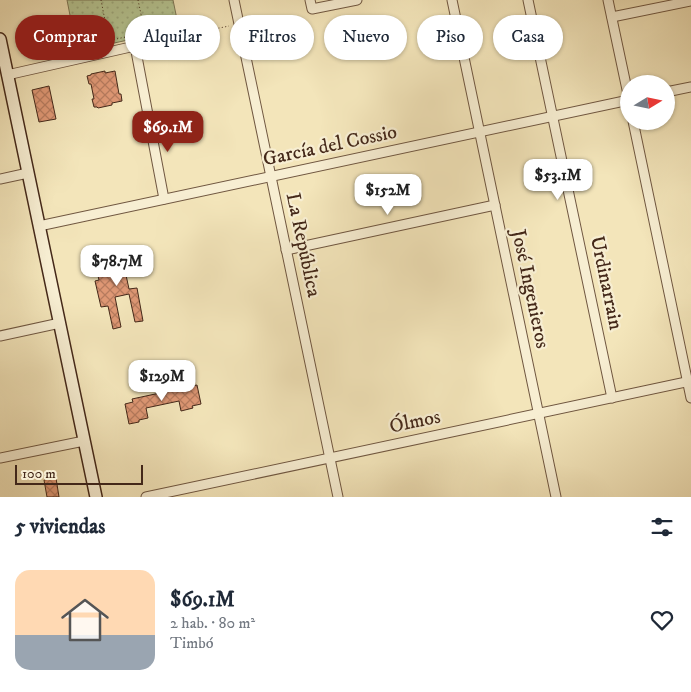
<!DOCTYPE html>
<html lang="es">
<head>
<meta charset="utf-8">
<style>
	:root { --surface:#fff; --page:#f6f6f7; --text:#1f2937; --muted:#747a83; --accent:#8f2418 }
	body { margin:0; font-family:"IM FELL DW Pica",serif; background:var(--page); color:var(--text); height:100vh; display:flex; flex-direction:column; font-size:19px; white-space:nowrap }
	* { box-sizing:border-box; margin:0 }
	p { font-size:16px; color:var(--muted) }
	.icon { flex:none; width:28px; height:28px; fill:none; stroke:currentColor; stroke-width:2; stroke-linecap:round; stroke-linejoin:round }
	.map { position:relative; height:497px; overflow:hidden }
	.side { display:flex; flex-direction:column; background:var(--surface); flex:1 }
	.side>* { flex:none }
	.top-card { position:absolute; left:15px; top:15px; width:661px; height:45px; display:flex; gap:10px }
	.needle { width:32px; rotate:80deg }
	.fabs { position:absolute; left:620px; top:75px; display:grid; gap:10px }
	.fabs a { display:grid; place-items:center; width:55px; height:55px; border-radius:50%; background:var(--surface); box-shadow:0 1px 4px #0004; font-size:25px }
	.scale { position:absolute; left:15px; bottom:12px; width:128px; box-sizing:border-box; padding-left:5px; border:2px solid #442819; border-top:0; font-size:14px; line-height:18px; white-space:nowrap; color:#442819; -webkit-text-stroke:4px #f7eed2; paint-order:stroke }
	.price { position:absolute; translate:-50% -42px; padding:0 11px; border-radius:10px; background:#fff; color:#222; font-size:16px; line-height:32px; filter:drop-shadow(0 1px 2px #0008) }
	.price::after { content:''; position:absolute; left:50%; top:30px; width:15px; height:11px; margin-left:-8px; background:inherit; clip-path:polygon(0 0,100% 0,50% 100%) }
	.price.on { background:var(--accent); color:#fff }
	ul { padding:0; list-style:none }
	li { display:flex; align-items:center; gap:15px; height:125px; padding:0 15px }
	li span { display:grid; place-items:center; flex:none; width:140px; height:100px; border-radius:15px; color:#555 }
	li>.icon { margin-inline-start:auto }
	span .icon { width:60px; height:60px; fill:#fffc; stroke-width:1 }
	li b { font-size:21px }
	h2 { display:flex; justify-content:space-between; align-items:center; height:60px; padding:0 15px; font-size:21px }
	.chip { padding:0 18px; border-radius:22px; background:var(--surface); box-shadow:0 1px 4px #0004; font-size:18px; line-height:45px }
	.chip.on { background:var(--accent); color:#fff }
	.map>svg:first-child { display:block }
	.green { fill:url(#green-dots); stroke:#7d7756 }
	.building { fill:url(#building-cross-hatch); stroke:#442819 }
	.lines { fill:none; stroke-linecap:round; stroke-linejoin:round }
	.street-casing { stroke:#705741; stroke-width:11 }
	.secondary-casing { stroke:#442819; stroke-width:14 }
	.path { stroke:#442819; stroke-width:1; stroke-dasharray:1 2.5; stroke-linecap:butt }
	.street { stroke:#f7eed2; stroke-width:9 }
	.secondary { stroke:#f7eed2; stroke-width:11 }
	.labels { text-anchor:middle; dominant-baseline:central; stroke-width:4.5; stroke-linejoin:round; paint-order:stroke }
	.street-label { font-size:20px; fill:#442819; stroke:#f7eed2 }
</style>
</head>
<body>
<div class="map">
<svg width="691" height="497" viewBox="0 0 691 497">
	<defs>
		<pattern id="green-dots" width="8" height="8" patternUnits="userSpaceOnUse" patternTransform="scale(1.25)"><rect width="8" height="8" fill="#b6c693"/><path d="M2 2h.1M6 6h.1" fill="none" stroke="#9eaa7e" stroke-width="1.8" stroke-linecap="round"/></pattern>
		<pattern id="building-cross-hatch" width="8" height="8" patternUnits="userSpaceOnUse" patternTransform="scale(1.25)"><rect width="8" height="8" fill="#de9774"/><path d="M0 0l8 8M0 8l8-8" fill="none" stroke="#b67b5e"/></pattern>
	</defs>
	<rect width="100%" height="100%" fill="#f3e5ba"/>
	<filter id="stains"><feTurbulence type="fractalNoise" baseFrequency=".004" numOctaves="4"/><feColorMatrix values="0 0 0 0 .2 0 0 0 0 .09 0 0 0 0 .02 0 0 0 .5 -.17"/></filter>
	<radialGradient id="worn" r=".72"><stop offset=".6" stop-color="#630" stop-opacity="0"/><stop offset="1" stop-color="#630" stop-opacity=".3"/></radialGradient>
	<polygon class="green" points="67,0 173,0 179,29 77,51"/>
	<g class="building">
		<polygon points="105,71 105,73 115,71 119,94 121,94 122,101 112,103 112,105 98,108 97,107 94,107 92,99 94,99 91,84 89,84 87,76 91,75 91,74"/>
		<polygon points="49,86 56,119 39,122 32,90"/>
		<polygon points="128,247 133,274 126,275 129,289 137,288 143,321 135,322 129,294 115,297 121,327 113,329 108,306 101,307 95,281 99,280 98,276 101,276 96,253 105,251 110,274 123,271 118,249"/>
		<polygon points="197,385 201,404 192,406 193,408 181,411 179,401 146,408 148,418 139,420 139,422 129,424 125,404 133,402 132,399"/>
		<polygon points="56,478 59,497 47,497 44,480"/>
	</g>
	<g class="lines">
		<g class="street-casing">
			<g id="street">
				<polyline points="234,0 338,497"/>
				<polyline points="310,0 312,9 357,0"/>
				<polyline points="452,0 556,497"/>
				<polyline points="528,0 612,398"/>
				<polyline points="608,0 629,99"/>
				<polyline points="612,17 691,1"/>
				<polyline points="7,75 135,46 164,199"/>
				<polyline points="666,92 691,87"/>
				<polyline points="633,121 691,398"/>
				<polyline points="0,179 28,173"/>
				<polyline points="39,226 629,100"/>
				<polyline points="286,250 495,205"/>
				<polyline points="0,336 60,323"/>
				<polyline points="0,458 84,441"/>
				<polyline points="146,497 691,381"/>
			</g>
		</g>
		<g class="secondary-casing">
			<polyline id="secondary" points="0,39 96,497"/>
		</g>
		<g class="path">
			<polyline points="101,0 109,41"/>
			<polyline points="138,0 145,33"/>
			<polyline points="143,44 229,26"/>
			<polyline points="79,50 79,47 177,26 179,37"/>
		</g>
		<use href="#street" class="street"/>
		<use href="#secondary" class="secondary"/>
	</g>
	<g class="labels">
		<g class="street-label">
			<text transform="translate(330 146) rotate(-12)">García del Cossio</text>
			<text transform="translate(303 245) rotate(78)">La República</text>
			<text transform="translate(606 283) rotate(78)">Urdinarrain</text>
			<text transform="translate(530 289) rotate(78)">José Ingenieros</text>
			<text transform="translate(415 422) rotate(-12)">Ólmos</text>
		</g>
	</g>
	<rect width="100%" height="100%" filter="url(#stains)"/>
	<rect width="100%" height="100%" fill="url(#worn)"/>
</svg>
<div class="fabs">
<a><svg class="needle" viewBox="-14 -14 28 28"><path d="M0-13l5 13h-10z" fill="#e53935"/><path d="M0 13l5-13h-10z" fill="#747a83"/></svg></a>
</div>
<div class="scale">100 m</div>
<b class="price on" style="left:168px;top:153px">$69.1M</b>
<b class="price" style="left:558px;top:201px">$53.1M</b>
<b class="price" style="left:388px;top:216px">$152M</b>
<b class="price" style="left:117px;top:287px">$78.7M</b>
<b class="price" style="left:162px;top:402px">$129M</b>
<div class="top-card">
<a class="chip on">Comprar</a>
<a class="chip">Alquilar</a>
<a class="chip">Filtros</a>
<a class="chip">Nuevo</a>
<a class="chip">Piso</a>
<a class="chip">Casa</a>
</div>
</div>
<section class="side">
<h2>5 viviendas<svg class="icon" aria-label="filters" viewBox="0 0 24 24"><path d="M4 7h16M4 17h16"/><circle cx="9" cy="7" r="2"/><circle cx="15" cy="17" r="2"/></svg></h2>
<ul>
<li><span style="background:linear-gradient(#ffd9b3 65%,#9aa5b1 0)"><svg class="icon" aria-label="home" viewBox="0 0 24 24"><path d="M3 11l9-7 9 7M6 9v11h12V9"/></svg></span><div><b>$69.1M</b><p>2 hab. · 80 m²</p><p>Timbó</p></div><svg class="icon" aria-label="heart" viewBox="0 0 24 24"><path d="M12 20l-8-8c-3-5 5-10 8-4 3-6 11-1 8 4z"/></svg></li>
</ul>
</section>
</body>
</html>
